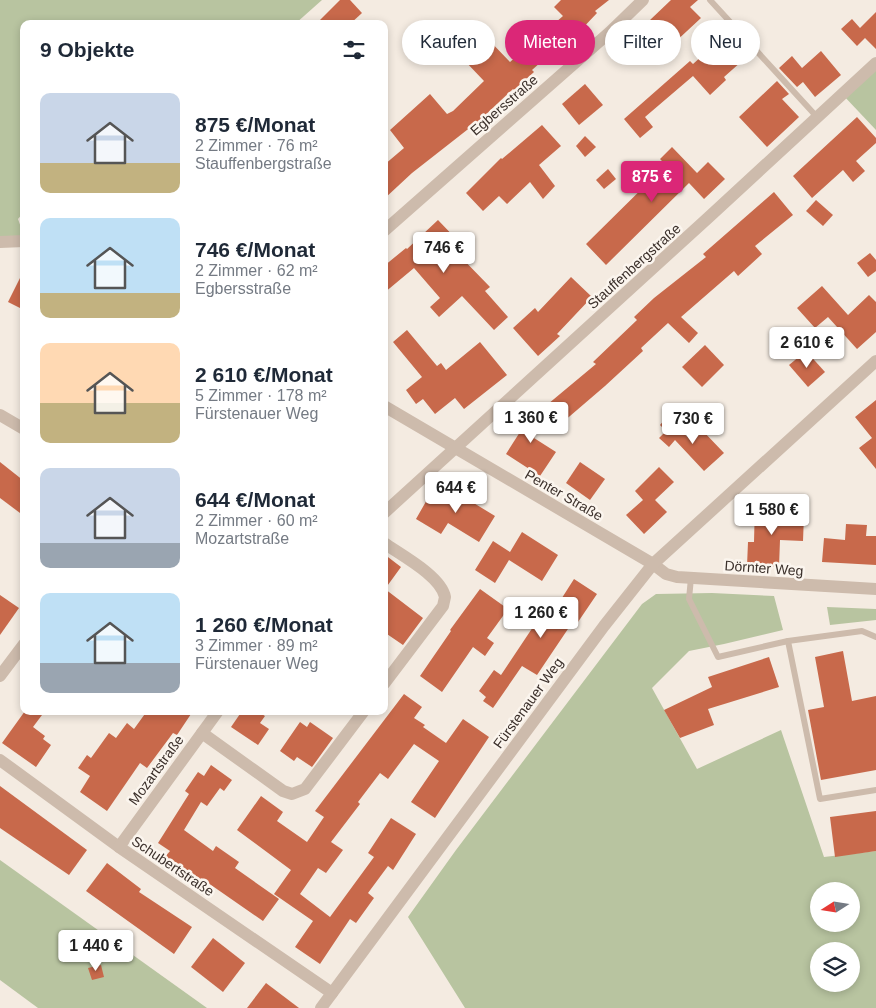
<!DOCTYPE html>
<html lang="de">
<head>
<meta charset="utf-8">
<style>
	:root { --surface:#fff; --page:#f2f2f3; --text:#1f2937; --muted:#747a83; --accent:#db2777 }
	body { margin:0; font-family:Helvetica,sans-serif; background:var(--page); color:var(--text); height:100vh; display:flex; flex-direction:column; font-size:19px; white-space:nowrap }
	* { box-sizing:border-box; margin:0 }
	p { font-size:16px; color:var(--muted) }
	.icon { flex:none; width:28px; height:28px; fill:none; stroke:currentColor; stroke-width:2; stroke-linecap:round; stroke-linejoin:round }
	.map { position:relative; flex:1; overflow:hidden }
	.side { position:absolute; left:20px; top:20px; width:368px; height:695px; display:flex; flex-direction:column; background:var(--surface); border-radius:10px; box-shadow:0 2px 8px #0003 }
	.side>* { flex:none }
	.hud { position:absolute; left:402px; top:20px; width:398px; height:45px; display:flex; gap:10px }
	.needle { width:32px; rotate:258deg }
	.controls { position:absolute; left:810px; top:882px; display:grid; gap:10px }
	.controls a { display:grid; place-items:center; width:50px; height:50px; border-radius:50%; background:var(--surface); box-shadow:0 2px 8px #0003; font-size:25px }
	.price { position:absolute; translate:-50% -42px; padding:0 11px; border-radius:5px; background:#fff; color:#222; font-size:16px; line-height:32px; filter:drop-shadow(0 1px 2px #0008) }
	.price::after { content:''; position:absolute; left:50%; top:30px; width:15px; height:11px; margin-left:-8px; background:inherit; clip-path:polygon(0 0,100% 0,50% 100%) }
	.price.active { background:var(--accent); color:#fff }
	ul { padding:0; list-style:none }
	li { display:flex; align-items:center; gap:15px; height:125px; padding:0 20px }
	li span { display:grid; place-items:center; flex:none; width:140px; height:100px; border-radius:10px; color:#555 }
	li>.icon { margin-inline-start:auto }
	span .icon { width:60px; height:60px; fill:#fffc; stroke-width:1 }
	li b { font-size:21px }
	h2 { display:flex; justify-content:space-between; align-items:center; height:60px; padding:0 20px; font-size:21px }
	.chip { padding:0 18px; border-radius:22px; background:var(--surface); box-shadow:0 2px 8px #0003; font-size:18px; line-height:45px }
	.chip.active { background:var(--accent); color:#fff }
	.map>svg:first-child { display:block }
	.green { fill:#b8c4a0; fill-rule:evenodd }
	.building { fill:#c8694b }
	.lines { fill:none; stroke-linecap:round; stroke-linejoin:round }
	.lane { stroke:#cdbbac; stroke-width:6 }
	.street { stroke:#cdbbac; stroke-width:12 }
	.labels { text-anchor:middle; dominant-baseline:central; stroke-width:5; stroke-linejoin:round; paint-order:stroke }
	.street-label { font-size:14px; fill:#3b302b; stroke:#fbf5ee }
</style>
</head>
<body>
<div class="map">
<svg width="876" height="1008" viewBox="0 0 876 1008">
	<rect width="100%" height="100%" fill="#f4ebe1"/>
	<g class="green">
		<polygon points="0,0 322,0 295,24 24,24 24,212 18,219 24,236 0,242"/>
		<polygon points="876,63 876,130 842,94"/>
		<path d="M712,593l62,3 9,34 -59,14 -35,7 -37,37 45,81 84,-39 43,127 52,-6v157h-411l-57,-91 48,-67 186,-246 14,-10zM819,891h32v33h-32zM819,951h32v33h-32z"/>
		<polygon points="827,607 876,609 876,620 830,625"/>
		<polygon points="0,860 207,1008 38,1008 0,980"/>
	</g>
	<g class="building">
		<polygon points="340,0 350,0 362,13 350,24 316,24"/>
		<polygon points="561,0 609,0 595,11 597,13 579,32 577,30 532,70 534,72 514,90 513,89 481,119 412,173 384,199 384,165 404,148 390,130 430,94 447,114 453,111 484,81 464,60 487,38 510,62 563,16 554,7"/>
		<polygon points="671,0 698,0 690,7 701,18 673,44 650,20"/>
		<polygon points="876,12 876,49 865,38 857,46 841,29 852,19 860,28"/>
		<polygon points="419,21 428,32 417,40 408,29"/>
		<polygon points="730,31 750,54 724,77 726,80 710,95 693,76 645,117 653,127 640,138 624,119 690,61 693,64"/>
		<polygon points="821,51 841,75 815,97 803,82 797,87 779,68 792,56 802,68"/>
		<polygon points="777,81 789,94 782,99 799,117 767,147 739,117"/>
		<polygon points="585,84 603,105 579,125 562,104"/>
		<polygon points="857,117 876,138 876,143 856,161 865,171 853,182 843,170 812,198 793,176"/>
		<polygon points="542,125 561,146 539,165 555,186 543,199 530,182 507,204 499,196 483,211 466,193 501,158 502,159"/>
		<polygon points="585,136 596,147 585,157 576,146"/>
		<polygon points="672,147 697,173 708,162 725,179 704,199 689,183 606,265 586,244 666,165 660,159"/>
		<polygon points="608,169 616,179 604,189 596,180"/>
		<polygon points="774,192 793,215 755,246 762,254 738,276 734,271 681,317 698,333 689,343 668,323 641,348 643,351 605,386 563,422 548,404 596,364 593,362 637,320 634,317 654,298 706,257 703,254"/>
		<polygon points="816,200 833,215 823,226 806,211"/>
		<polygon points="438,220 461,244 454,250 490,287 485,291 508,317 494,330 462,296 439,317 430,307 440,298 414,268 384,293 384,266 406,248 407,249"/>
		<polygon points="870,253 876,260 876,271 868,277 857,263"/>
		<polygon points="24,270 24,310 8,302"/>
		<polygon points="571,277 592,297 557,334 560,336 538,356 513,328 535,308 538,312"/>
		<polygon points="822,286 848,315 869,295 876,302 876,332 857,349 828,317 815,328 797,308"/>
		<polygon points="407,330 437,366 441,363 446,370 480,342 507,375 464,409 455,398 435,414 423,399 416,404 406,390 422,377 393,342"/>
		<polygon points="705,345 724,365 702,387 682,367"/>
		<polygon points="806,351 825,372 808,387 789,365"/>
		<polygon points="876,400 876,469 859,448 872,438 855,417"/>
		<polygon points="527,406 546,415 534,438 556,452 540,476 506,454 527,421 520,418"/>
		<polygon points="666,418 691,440 702,430 724,453 704,471 675,440 669,447 659,438 666,431 660,425"/>
		<polygon points="0,462 24,481 24,516 0,498"/>
		<polygon points="580,462 605,479 590,500 566,483"/>
		<polygon points="659,467 674,482 655,500 667,512 644,534 626,515 643,500 635,491"/>
		<polygon points="463,486 477,495 472,502 495,516 479,542 448,523 441,534 416,519 432,491 452,504"/>
		<polygon points="755,503 768,504 768,513 804,515 803,541 780,540 779,567 747,566 748,542 754,542"/>
		<polygon points="846,524 867,525 866,536 876,536 876,565 822,562 824,538 845,540"/>
		<polygon points="522,532 558,555 542,581 509,560 495,583 475,570 493,541 510,552"/>
		<polygon points="384,554 401,567 385,589 423,618 403,645 384,632"/>
		<polygon points="574,579 597,594 578,622 574,620 537,675 522,666 493,708 483,701 486,697 479,691 494,670 501,675 553,597 560,601"/>
		<polygon points="480,589 508,609 487,638 494,643 485,656 473,647 442,692 420,676 451,631 450,630"/>
		<polygon points="0,595 19,608 0,635"/>
		<polygon points="843,651 852,701 876,696 876,770 821,780 808,710 824,707 815,657"/>
		<polygon points="769,657 779,687 708,709 714,725 680,738 664,710 712,687 708,677"/>
		<polygon points="404,694 422,707 414,718 425,725 423,727 446,743 463,719 489,737 435,818 411,802 439,761 414,744 388,779 380,773 358,802 360,804 331,842 343,850 326,873 318,868 300,894 330,917 374,857 368,853 391,818 416,834 393,870 388,866 368,893 374,898 356,923 350,919 320,964 295,947 313,921 274,894 291,870 237,830 261,796 283,812 277,821 307,842 324,817 315,811"/>
		<polygon points="25,711 45,711 33,727 45,736 43,739 51,745 36,767 2,743"/>
		<polygon points="147,711 193,711 177,735 173,733 147,768 140,763 107,811 80,792 90,776 78,768 87,755 91,758 109,733 116,738 127,723 134,729"/>
		<polygon points="242,711 257,711 265,716 260,723 269,729 258,745 231,727"/>
		<polygon points="300,722 307,727 310,722 333,738 312,767 297,757 294,761 280,751"/>
		<polygon points="211,765 232,780 224,791 220,788 207,806 201,802 184,830 213,851 216,846 239,862 235,868 279,899 263,921 201,878 198,882 164,858 170,851 158,843 189,794 185,791 198,772 204,776"/>
		<polygon points="0,786 87,850 69,875 0,828"/>
		<polygon points="876,811 876,851 835,857 830,817"/>
		<polygon points="107,863 141,889 139,892 192,927 174,954 86,891"/>
		<polygon points="213,938 245,963 223,992 191,967"/>
		<polygon points="101,965 104,977 92,980 88,968"/>
		<polygon points="266,983 299,1008 247,1008"/>
	</g>
	<g class="lines">
		<g class="lane">
			<polyline points="710,0 817,117"/>
			<polyline points="691,578 689,599 718,657 788,641 820,799 876,790"/>
			<polyline points="788,641 862,631 876,637"/>
		</g>
		<g class="street">
			<polyline points="384,231 610,32 643,0"/>
			<polyline points="0,242 24,241"/>
			<polyline points="384,406 653,564 666,574 677,577 876,589"/>
			<polyline points="0,415 24,429"/>
			<polyline points="384,513 709,217 876,63"/>
			<path d="M384,543c17,12 57,33 61,54l-2,9 -59,78"/>
			<polyline points="0,676 24,644"/>
			<polyline points="202,733 283,791 292,794 305,789 364,711"/>
			<polyline points="0,760 119,847 332,993"/>
			<polyline points="119,847 218,711"/>
			<polyline points="321,1008 604,626 653,564 876,361"/>
		</g>
	</g>
	<g class="labels">
		<g class="street-label">
			<text transform="translate(504 105) rotate(-41)">Egbersstraße</text>
			<text transform="translate(634 266) rotate(-42)">Stauffenbergstraße</text>
			<text transform="translate(564 495) rotate(30)">Penter Straße</text>
			<text transform="translate(764 568) rotate(4)">Dörnter Weg</text>
			<text transform="translate(528 703) rotate(-54)">Fürstenauer Weg</text>
			<text transform="translate(156 770) rotate(-54)">Mozartstraße</text>
			<text transform="translate(173 866) rotate(34)">Schubertstraße</text>
		</g>
	</g>
</svg>
<div class="controls">
<a><svg class="needle" viewBox="-14 -14 28 28"><path d="M0-13l5 13h-10z" fill="#e53935"/><path d="M0 13l5-13h-10z" fill="#747a83"/></svg></a>
<a><svg class="icon" aria-label="layers" viewBox="0 0 24 24"><path d="M12 4l9 5-9 5-9-5zM3 14l9 5 9-5"/></svg></a>
</div>
<b class="price active" style="left:652px;top:203px">875 €</b>
<b class="price" style="left:444px;top:274px">746 €</b>
<b class="price" style="left:807px;top:369px">2 610 €</b>
<b class="price" style="left:531px;top:444px">1 360 €</b>
<b class="price" style="left:693px;top:445px">730 €</b>
<b class="price" style="left:456px;top:514px">644 €</b>
<b class="price" style="left:772px;top:536px">1 580 €</b>
<b class="price" style="left:541px;top:639px">1 260 €</b>
<b class="price" style="left:96px;top:972px">1 440 €</b>
<div class="hud">
<a class="chip">Kaufen</a>
<a class="chip active">Mieten</a>
<a class="chip">Filter</a>
<a class="chip">Neu</a>
</div>
<section class="side">
<h2>9 Objekte<svg class="icon" aria-label="filters" viewBox="0 0 24 24"><path d="M4 7h16M4 17h16"/><circle cx="9" cy="7" r="2"/><circle cx="15" cy="17" r="2"/></svg></h2>
<ul>
<li><span style="background:linear-gradient(#c9d6e8 70%,#c2b280 0)"><svg class="icon" aria-label="home" viewBox="0 0 24 24"><path d="M3 11l9-7 9 7M6 9v11h12V9"/></svg></span><div><b>875 €/Monat</b><p>2 Zimmer · 76 m²</p><p>Stauffenbergstraße</p></div></li>
<li><span style="background:linear-gradient(#bfe0f5 75%,#c2b280 0)"><svg class="icon" aria-label="home" viewBox="0 0 24 24"><path d="M3 11l9-7 9 7M6 9v11h12V9"/></svg></span><div><b>746 €/Monat</b><p>2 Zimmer · 62 m²</p><p>Egbersstraße</p></div></li>
<li><span style="background:linear-gradient(#ffd9b3 60%,#c2b280 0)"><svg class="icon" aria-label="home" viewBox="0 0 24 24"><path d="M3 11l9-7 9 7M6 9v11h12V9"/></svg></span><div><b>2 610 €/Monat</b><p>5 Zimmer · 178 m²</p><p>Fürstenauer Weg</p></div></li>
<li><span style="background:linear-gradient(#c9d6e8 75%,#9aa5b1 0)"><svg class="icon" aria-label="home" viewBox="0 0 24 24"><path d="M3 11l9-7 9 7M6 9v11h12V9"/></svg></span><div><b>644 €/Monat</b><p>2 Zimmer · 60 m²</p><p>Mozartstraße</p></div></li>
<li><span style="background:linear-gradient(#bfe0f5 70%,#9aa5b1 0)"><svg class="icon" aria-label="home" viewBox="0 0 24 24"><path d="M3 11l9-7 9 7M6 9v11h12V9"/></svg></span><div><b>1 260 €/Monat</b><p>3 Zimmer · 89 m²</p><p>Fürstenauer Weg</p></div></li>
</ul>
</section>
</div>
</body>
</html>
